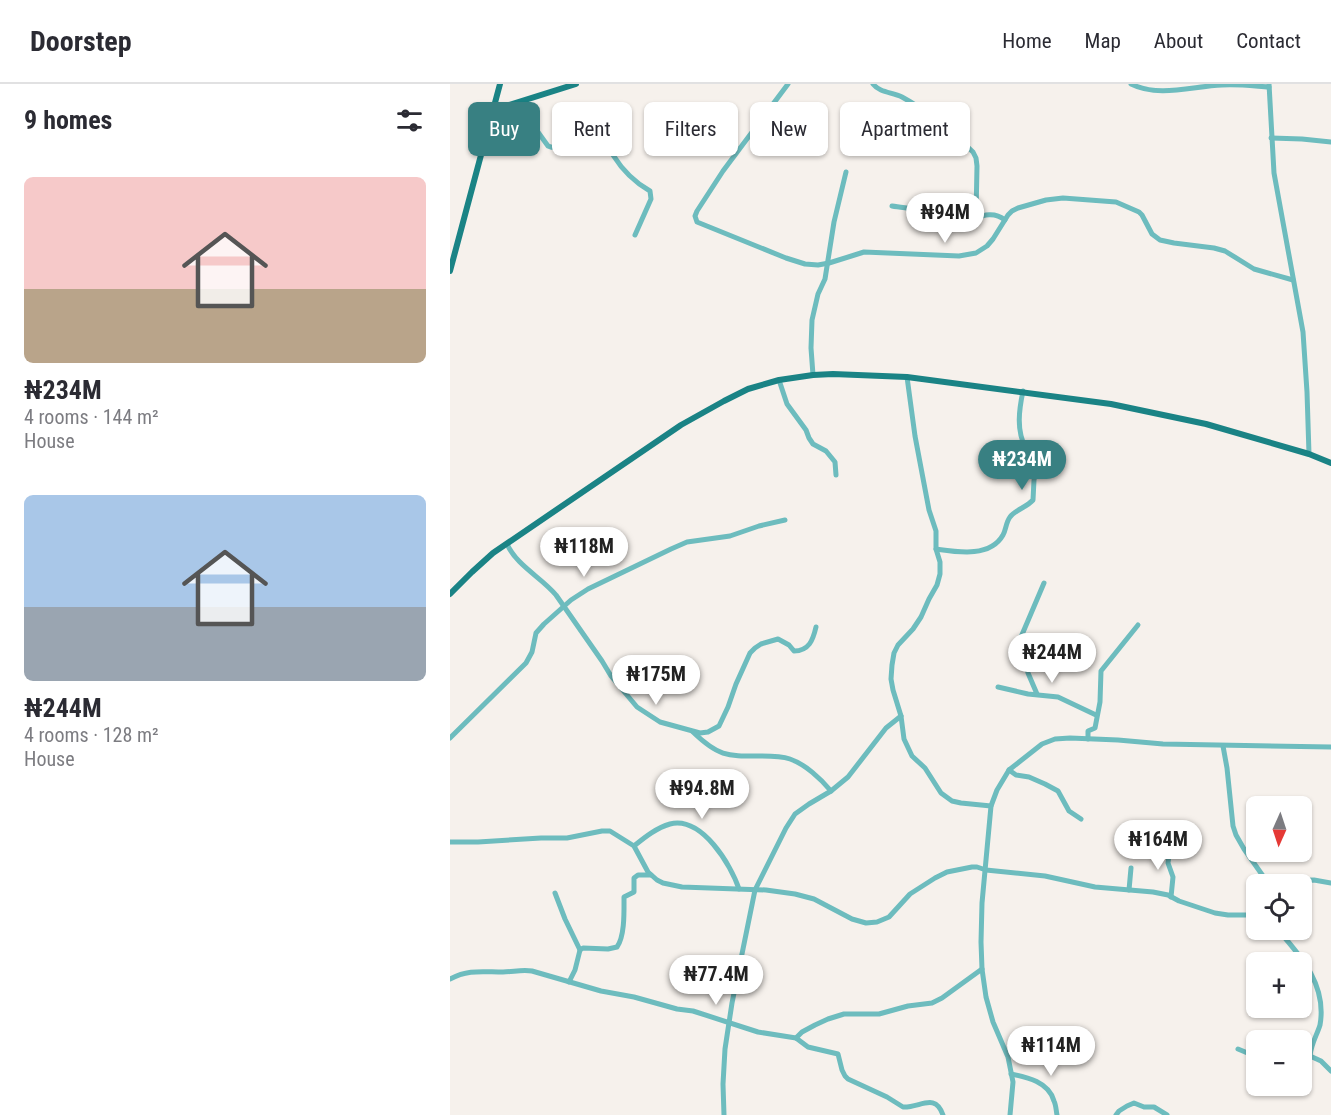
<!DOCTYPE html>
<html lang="en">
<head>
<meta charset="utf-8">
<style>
	:root { --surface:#fff; --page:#f2f2f3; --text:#2b2b33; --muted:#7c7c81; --line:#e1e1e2; --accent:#388082 }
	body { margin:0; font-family:"Roboto Condensed",sans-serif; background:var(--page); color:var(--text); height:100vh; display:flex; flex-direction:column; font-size:22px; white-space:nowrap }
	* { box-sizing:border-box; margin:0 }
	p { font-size:20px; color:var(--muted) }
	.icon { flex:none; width:33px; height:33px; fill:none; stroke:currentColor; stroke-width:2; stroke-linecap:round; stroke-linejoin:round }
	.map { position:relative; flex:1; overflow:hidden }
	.details { display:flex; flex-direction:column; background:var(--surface); width:450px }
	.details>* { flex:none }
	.guide { position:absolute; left:18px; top:18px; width:570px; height:54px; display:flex; gap:12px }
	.needle { width:39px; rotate:183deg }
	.buttons { position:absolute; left:796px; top:712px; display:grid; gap:12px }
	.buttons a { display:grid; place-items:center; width:66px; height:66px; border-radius:9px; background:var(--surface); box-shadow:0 2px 4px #0004; font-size:30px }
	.price { position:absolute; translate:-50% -51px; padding:0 14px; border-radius:21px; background:#fff; color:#222; font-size:20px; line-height:39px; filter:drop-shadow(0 2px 3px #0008) }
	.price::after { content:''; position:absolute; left:50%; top:36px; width:18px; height:14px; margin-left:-9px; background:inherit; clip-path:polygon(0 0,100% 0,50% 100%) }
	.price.active { background:var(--accent); color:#fff }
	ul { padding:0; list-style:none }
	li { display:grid; align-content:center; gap:12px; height:318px; padding:0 24px }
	li span { display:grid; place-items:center; height:186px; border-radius:9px; color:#555 }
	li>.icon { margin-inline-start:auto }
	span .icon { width:108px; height:108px; fill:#fffc; stroke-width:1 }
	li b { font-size:26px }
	h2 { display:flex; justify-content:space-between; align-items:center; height:72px; padding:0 24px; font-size:26px }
	.tag { padding:0 21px; border-radius:9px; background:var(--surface); box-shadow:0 2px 4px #0004; font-size:21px; line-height:54px }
	.tag.active { background:var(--accent); color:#fff }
	header { display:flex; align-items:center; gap:36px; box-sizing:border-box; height:84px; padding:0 30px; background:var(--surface); border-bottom:2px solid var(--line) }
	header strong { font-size:28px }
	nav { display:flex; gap:33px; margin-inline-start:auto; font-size:21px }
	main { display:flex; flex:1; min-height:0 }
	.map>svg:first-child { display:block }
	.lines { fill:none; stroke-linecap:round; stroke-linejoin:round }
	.minor { stroke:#6dbcbe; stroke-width:5 }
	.major { stroke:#1a8385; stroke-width:6 }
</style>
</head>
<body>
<header>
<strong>Doorstep</strong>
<nav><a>Home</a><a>Map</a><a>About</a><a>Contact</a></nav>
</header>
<main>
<section class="details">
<h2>9 homes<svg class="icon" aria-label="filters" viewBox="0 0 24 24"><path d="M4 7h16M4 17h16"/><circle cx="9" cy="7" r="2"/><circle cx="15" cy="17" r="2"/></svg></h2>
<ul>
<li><span style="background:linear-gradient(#f6c9c9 60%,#b9a48a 0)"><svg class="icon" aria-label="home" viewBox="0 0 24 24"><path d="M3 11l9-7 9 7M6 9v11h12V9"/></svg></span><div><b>₦234M</b><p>4 rooms · 144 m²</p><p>House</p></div></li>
<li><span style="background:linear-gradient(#a9c7e8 60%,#9aa5b1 0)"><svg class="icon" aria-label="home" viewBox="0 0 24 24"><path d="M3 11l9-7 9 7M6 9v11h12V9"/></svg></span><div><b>₦244M</b><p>4 rooms · 128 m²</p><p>House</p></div></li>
</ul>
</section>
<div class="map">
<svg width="881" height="1031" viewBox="0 0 881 1031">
	<rect width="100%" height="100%" fill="#f6f1ec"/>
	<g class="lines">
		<g class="minor">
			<polyline points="338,0 273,87 247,127 245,132 247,138 336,174 355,180 368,181 379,179 414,168 509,172 526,169 537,162 543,155 558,131 562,127 568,124 596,116 613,114 666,118 689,128 692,131 702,150 710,156 724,159 764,164 775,167 804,185 843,196"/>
			<path d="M423,0c7,9 19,8 29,13 26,14 50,35 71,55l3,6 1,8 -1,50"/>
			<path d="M681,0c28,14 62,2 91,1 16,-1 32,1 47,2"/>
			<polyline points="819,0 824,89 853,248 857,308 859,370"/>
			<path d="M67,19l31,43c16,8 36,-15 55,-7 5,2 7,11 10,16 10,16 21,27 37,36l1,8 -16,36"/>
			<polyline points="821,54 852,55 881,58"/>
			<path d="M442,122c12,2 25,3 37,6 10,2 20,10 31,10 15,-2 30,-14 45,-2"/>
			<polyline points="363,291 361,264 362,236 368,210 375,195 384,138 396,88"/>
			<polyline points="457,293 465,352 479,426 486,447 486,465 490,478 490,490 487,501 479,515 471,533 463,545 448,561 444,569 442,581 441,595 443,606 451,632 454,655 462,672 475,684 491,709 502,717 511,719 541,722"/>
			<polyline points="329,296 337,320 356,346 359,354 363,360 376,367 385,378 386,391"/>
			<path d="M57,460c10,22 34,33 49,51l46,66 9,15 26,31 23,15 40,11 8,-1 11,-6 9,-19 8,-23 14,-31 5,-5 6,-4 17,-5 11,6 5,6c15,0 19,-11 22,-24"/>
			<path d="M486,465c21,3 54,9 67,-14 3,-5 3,-13 7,-18 5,-7 17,-10 23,-17l1,-20 4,-17c-3,-5 -9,-9 -12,-14 -10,-19 -7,-39 -3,-58"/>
			<polyline points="548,603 578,610 608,613 646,631"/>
			<polyline points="587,610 578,589 571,553 594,499"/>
			<path d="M243,648c26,25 34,24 69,24 9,0 19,0 28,3 15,5 31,20 41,32"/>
			<polyline points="0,654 76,579 82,568 86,549 94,540 121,516 138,505 221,465 237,458 280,452 309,442 335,436"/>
			<polyline points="638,655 638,647 645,644 650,618 651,587 688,541"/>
			<polyline points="773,662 777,684 783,742 786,751 794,765 813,792 813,801"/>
			<polyline points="559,686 566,691 579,693 595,700 608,707 619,727 631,735"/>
			<polyline points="0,758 28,758 91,754 117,754 152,747 160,747 184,762 198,788 207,796 213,799 232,803 316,806 345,810 364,815 402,835 416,839 427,838 439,833 460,810 485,794 497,788 522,783 527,783 536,786 595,792 645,803 703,808 718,811 729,817 765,829 778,831 801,831 807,833"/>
			<path d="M184,762c10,-8 22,-18 36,-22 32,-8 61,41 69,65"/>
			<polyline points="720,765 718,779 723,793 721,813"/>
			<polyline points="814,797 864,796 881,799"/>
			<polyline points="679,806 681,784"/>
			<polyline points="105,809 115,835 130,866 125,886 119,898"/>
			<polyline points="801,831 807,817"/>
			<path d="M828,846c24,27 49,56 42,95 -3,10 -9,19 -10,31l11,5 10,10"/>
			<path d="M130,866l3,-2 25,1 9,-2c8,-11 7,-36 7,-50l10,-5v-14l4,-3h13"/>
			<path d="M0,895c18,-10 33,-7 53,-7 10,0 19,-3 29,-1l69,20 33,6 43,12 16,2 65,21 38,6 12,9 30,7 4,16 3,6 3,3 39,18 16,10c17,1 32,-15 40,8"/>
			<polyline points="346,954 352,948 365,941 378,935 394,930 429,930 458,922 482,919 492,914 532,885"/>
			<polyline points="788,965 807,973"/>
			<polyline points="852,974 860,970"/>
			<path d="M561,990c16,3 38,8 43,27 2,4 2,9 3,14"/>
			<polyline points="274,1031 273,1000 275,965 282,919 305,806 336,744 345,730 359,720 381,707 398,693 436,644 451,632"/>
			<polyline points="560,1031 563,998 558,973 543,938 536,913 532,885 531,858 532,819 541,722 547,706 559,686 592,660 605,655 620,654 668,656 713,660 881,663"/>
			<polyline points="666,1031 669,1027 677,1022 684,1019 694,1023 704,1023 717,1031"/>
		</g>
		<g class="major">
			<polyline points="43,26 126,0"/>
			<polyline points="0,187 50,0"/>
			<polyline points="0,510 22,488 43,469 231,341 274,317 298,305 329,296 363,291 383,290 457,293 661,320 756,340 859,370 881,379"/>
		</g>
	</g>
</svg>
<div class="buttons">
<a><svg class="needle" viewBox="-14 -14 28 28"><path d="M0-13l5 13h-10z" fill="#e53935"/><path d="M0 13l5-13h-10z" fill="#7c7c81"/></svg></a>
<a><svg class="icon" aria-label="locate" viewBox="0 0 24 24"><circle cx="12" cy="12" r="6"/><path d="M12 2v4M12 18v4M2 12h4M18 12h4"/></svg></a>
<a>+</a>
<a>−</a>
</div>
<b class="price" style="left:495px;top:160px">₦94M</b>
<b class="price active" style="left:572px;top:407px">₦234M</b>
<b class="price" style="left:134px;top:494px">₦118M</b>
<b class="price" style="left:602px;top:600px">₦244M</b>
<b class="price" style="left:206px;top:622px">₦175M</b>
<b class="price" style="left:252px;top:736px">₦94.8M</b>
<b class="price" style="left:708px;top:787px">₦164M</b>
<b class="price" style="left:266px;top:922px">₦77.4M</b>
<b class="price" style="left:601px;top:993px">₦114M</b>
<div class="guide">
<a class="tag active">Buy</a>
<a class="tag">Rent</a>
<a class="tag">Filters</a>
<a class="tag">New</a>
<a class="tag">Apartment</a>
</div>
</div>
</main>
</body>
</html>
